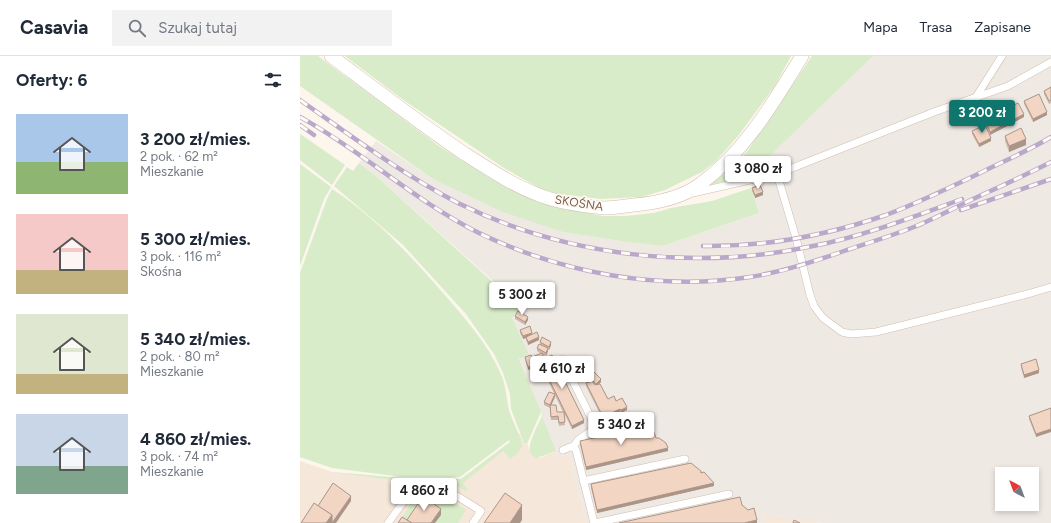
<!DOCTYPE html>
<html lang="pl">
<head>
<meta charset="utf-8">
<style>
	:root { --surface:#fff; --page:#f2f2f3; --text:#1f2937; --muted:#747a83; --line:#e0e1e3; --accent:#0f766e }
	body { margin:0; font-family:Figtree,sans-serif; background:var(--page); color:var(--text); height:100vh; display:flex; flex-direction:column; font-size:15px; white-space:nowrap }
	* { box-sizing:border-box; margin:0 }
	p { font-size:13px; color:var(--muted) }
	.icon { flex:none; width:22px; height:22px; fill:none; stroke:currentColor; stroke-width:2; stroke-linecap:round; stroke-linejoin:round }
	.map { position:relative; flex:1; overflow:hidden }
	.side { display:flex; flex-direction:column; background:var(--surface); width:300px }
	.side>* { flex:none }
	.needle { width:26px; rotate:319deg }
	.tools { position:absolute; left:695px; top:411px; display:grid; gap:8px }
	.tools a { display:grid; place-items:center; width:44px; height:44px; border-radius:0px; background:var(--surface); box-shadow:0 2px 6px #0003; font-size:20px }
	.price { position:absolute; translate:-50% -34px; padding:0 9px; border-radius:4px; background:#fff; color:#222; font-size:13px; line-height:26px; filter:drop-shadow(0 1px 2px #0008) }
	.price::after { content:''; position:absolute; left:50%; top:24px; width:12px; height:9px; margin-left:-6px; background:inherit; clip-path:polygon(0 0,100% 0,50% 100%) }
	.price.on { background:var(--accent); color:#fff }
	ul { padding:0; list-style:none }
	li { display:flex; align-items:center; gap:12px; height:100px; padding:0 16px }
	li span { display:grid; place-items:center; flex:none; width:112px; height:80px; border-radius:0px; color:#555 }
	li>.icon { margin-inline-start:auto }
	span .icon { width:48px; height:48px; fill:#fffc; stroke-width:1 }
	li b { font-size:17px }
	h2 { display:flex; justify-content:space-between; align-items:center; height:48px; padding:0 16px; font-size:17px }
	header { display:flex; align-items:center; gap:24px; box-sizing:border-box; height:56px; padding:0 20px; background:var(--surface); border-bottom:1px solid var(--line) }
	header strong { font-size:19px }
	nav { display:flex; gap:22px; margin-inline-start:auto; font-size:14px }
	.search { width:280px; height:36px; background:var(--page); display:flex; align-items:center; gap:10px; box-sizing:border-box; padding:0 14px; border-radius:0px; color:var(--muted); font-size:15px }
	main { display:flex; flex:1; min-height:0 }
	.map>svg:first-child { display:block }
	.residential { fill:#f5e8da }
	.industrial { fill:#efe9e4; fill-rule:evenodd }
	.green { fill:#d8ecc9 }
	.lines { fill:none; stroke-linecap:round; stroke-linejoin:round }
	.service-casing { stroke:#d1beb0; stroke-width:8 }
	.minor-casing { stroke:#d1beb0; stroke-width:14 }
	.service { stroke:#fff; stroke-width:7 }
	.minor { stroke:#fff; stroke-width:13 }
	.rail-casing { stroke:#b9a8c9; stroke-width:4.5 }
	.rail { stroke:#fffaf3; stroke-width:3; stroke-dasharray:9; stroke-linecap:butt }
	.wall { fill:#d1b7a8 }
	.shaded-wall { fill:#aa9588 }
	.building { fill:#f3d5c3; stroke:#aa9588 }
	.labels { text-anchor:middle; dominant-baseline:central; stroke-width:3.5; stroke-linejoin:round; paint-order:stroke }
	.street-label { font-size:12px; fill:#7a5c4d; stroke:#fffaf3 }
</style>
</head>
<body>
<header>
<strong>Casavia</strong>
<div class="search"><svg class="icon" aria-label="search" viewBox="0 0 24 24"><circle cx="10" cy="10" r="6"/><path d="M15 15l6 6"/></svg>Szukaj tutaj</div>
<nav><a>Mapa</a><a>Trasa</a><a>Zapisane</a></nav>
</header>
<main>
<section class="side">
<h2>Oferty: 6<svg class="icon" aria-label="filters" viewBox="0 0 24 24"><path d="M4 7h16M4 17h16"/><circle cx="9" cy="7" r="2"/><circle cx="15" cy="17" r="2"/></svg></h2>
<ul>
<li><span style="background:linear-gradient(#a9c7e8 60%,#8fb573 0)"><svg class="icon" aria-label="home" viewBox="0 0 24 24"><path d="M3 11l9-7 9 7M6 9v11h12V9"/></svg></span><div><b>3 200 zł/mies.</b><p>2 pok. · 62 m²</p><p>Mieszkanie</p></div></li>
<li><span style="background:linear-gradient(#f6c9c9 70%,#c2b280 0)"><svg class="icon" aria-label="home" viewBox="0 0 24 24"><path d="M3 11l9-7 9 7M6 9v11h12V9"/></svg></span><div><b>5 300 zł/mies.</b><p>3 pok. · 116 m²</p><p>Skośna</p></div></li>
<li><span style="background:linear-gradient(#dfe7d0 75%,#c2b280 0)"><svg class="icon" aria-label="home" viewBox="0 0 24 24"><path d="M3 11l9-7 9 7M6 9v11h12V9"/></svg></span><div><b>5 340 zł/mies.</b><p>2 pok. · 80 m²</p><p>Mieszkanie</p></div></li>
<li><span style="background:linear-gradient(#c9d6e8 65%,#7fa58c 0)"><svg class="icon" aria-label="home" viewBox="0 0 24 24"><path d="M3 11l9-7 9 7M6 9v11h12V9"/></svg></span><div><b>4 860 zł/mies.</b><p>3 pok. · 74 m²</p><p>Mieszkanie</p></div></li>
</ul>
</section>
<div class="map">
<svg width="751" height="467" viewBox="0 0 751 467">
	<rect width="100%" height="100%" fill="#fdf6ec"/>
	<g class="residential">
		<polygon points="220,377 224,387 227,388 229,392 229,394 240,402 256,395 258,401 269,398 287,467 0,467 0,405 32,416 102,422 161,423 210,386 209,384"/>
		<polygon points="462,457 522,467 464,467"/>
	</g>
	<path class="industrial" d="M573,0h178v467h-229l-60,-10 2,10h-177l-18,-69 -11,3 -39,-99 10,-4 -17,-36 10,-11 -146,-131 -17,-13 17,-22 57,38 130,53 64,10 35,4 97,-33 -8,-25 7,-3 -4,-14zM702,418h30v30h-30z"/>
	<g class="green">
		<polygon points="0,0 18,0 139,90 193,124 237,146 302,160 326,160 354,157 371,152 412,145 451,132 459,157 362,190 327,186 263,176 203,156 133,123 0,30"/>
		<polygon points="45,0 491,0 475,30 438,80 415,106 402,116 365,134 341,141 301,143 259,138 239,132 204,112 102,43"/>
		<polygon points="512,0 573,0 450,119 403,131 425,118 446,97"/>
		<polygon points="0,78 45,109 32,129 0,104"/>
		<polygon points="59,107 76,120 221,252 212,262 229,298 219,303 241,356 227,388 224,387 211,353 210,338 203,317 194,298 166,258 103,189 34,130 47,111 53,115"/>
		<polygon points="0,108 31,131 24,143 0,210"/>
		<path d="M32,133c42,27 79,67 111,104 21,24 44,50 57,79 6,12 6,25 9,38 3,11 13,27 13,37l-5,7 -7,5 -7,-8 -40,32 5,7 -2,1 -13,-7 -11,-2 -43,-1 -67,-9 70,6 59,1 49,-37 -1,-2 -49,37h-57l-71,-9 -32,-11v-184l27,-74z"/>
		<path d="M242,360l14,35 -19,7c-17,-4 1,-32 5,-42z"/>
		<polygon points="127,438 150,444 166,454 158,467 98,467 116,441"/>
	</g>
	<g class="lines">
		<g class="service-casing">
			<g id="service">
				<polyline points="676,41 702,0"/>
				<polyline points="477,118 496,182 510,239 514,250 523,262 542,276 551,278 576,276 731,237 751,231"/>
				<polyline points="393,137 477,118 634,56 708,30 751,6"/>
				<polyline points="262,303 293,366 291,375 287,378"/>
				<polyline points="273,391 278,384 287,378 338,367"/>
				<polyline points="263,394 270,391 273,391 276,394 294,467"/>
				<polyline points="283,425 385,403"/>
				<polyline points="88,467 110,437 120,434 138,434 157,440 181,455 173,467"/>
				<polyline points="295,467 429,438"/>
			</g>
		</g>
		<g class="minor-casing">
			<path id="minor" d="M31,0c44,33 88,67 134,98 24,15 47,31 74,41 20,8 44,11 65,13 10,0 20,-2 30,-3 22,-2 47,-7 65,-20 46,-33 74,-82 103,-129"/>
		</g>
		<use href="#service" class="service"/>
		<use href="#minor" class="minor"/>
		<g class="rail-casing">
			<g id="rail">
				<path d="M0,44c51,36 102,74 158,103 108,54 238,68 355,43 51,-10 100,-29 149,-47"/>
				<path d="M0,61c62,34 115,84 179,116 83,40 179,58 271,44 32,-5 63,-15 94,-26 24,-8 47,-15 70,-24 20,-8 40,-19 59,-28 26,-12 53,-24 78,-37"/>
				<polyline points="0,69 14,79"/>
				<polyline points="661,154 751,123"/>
				<path d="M403,190c62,1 125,-11 183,-31 32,-12 63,-27 94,-42 24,-12 48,-22 71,-36"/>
			</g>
		</g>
		<use href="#rail" class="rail"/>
	</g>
	<g class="wall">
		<polygon points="751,31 751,47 749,48 744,38 744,35"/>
		<polygon points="724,45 747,59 733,66 724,48"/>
		<polygon points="724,61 690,79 685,67 685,64"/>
		<polygon points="672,75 691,85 679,91 672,78"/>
		<polygon points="705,80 726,89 709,96 705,85"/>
		<polygon points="452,132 463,139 455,142 452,135"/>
		<polygon points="215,260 228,264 225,269 215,263"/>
		<polygon points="220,274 232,278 239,284 228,289 226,284 226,282 223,283 220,277"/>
		<polygon points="240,286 251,289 249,294 248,294 248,295 246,300 243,299 244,304 284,367 272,373 264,357 265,369 259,370 258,364 251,364 250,352 244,349 244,346 255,341 251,349 257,356 263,356 240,308 240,306 234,309 232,304 232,301 241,298 237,295 237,292 240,288"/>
		<polygon points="225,301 234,312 228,314 225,304"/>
		<polygon points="721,308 739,317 724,322 721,311"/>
		<polygon points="289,320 301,326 298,329 308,343 316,345 327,354 321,357 320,356 303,364 286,330 286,327 291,325 289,323"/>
		<polygon points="751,352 736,381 729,363 729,360"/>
		<polygon points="345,374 356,382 368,395 286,414 280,388 280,385"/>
		<polygon points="401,417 414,430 297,457 291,432 291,428"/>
	</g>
	<g class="shaded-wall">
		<polygon points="747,56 747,59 733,66 733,63"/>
		<polygon points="724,58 724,61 690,79 690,76"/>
		<polygon points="691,82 691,85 679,91 679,88"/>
		<polygon points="726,83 726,89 709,96 709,90"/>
		<polygon points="463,136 463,139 455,142 455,139"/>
		<polygon points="228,261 228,264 225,269 225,266"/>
		<polygon points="232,277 232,280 223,283 223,280"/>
		<polygon points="239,281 239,284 228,289 228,286"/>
		<polygon points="251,286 251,289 249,294 249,291"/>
		<polygon points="248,292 248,295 246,300 246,297"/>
		<polygon points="244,302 244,305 234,309 234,306"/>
		<polygon points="234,309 234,312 228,314 228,311"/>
		<polygon points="739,314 739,317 724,322 724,319"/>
		<polygon points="301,323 301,326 296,331 296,328"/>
		<polygon points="255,338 255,341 250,352 250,349"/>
		<polygon points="327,351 327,354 321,357 321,354"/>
		<polygon points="320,353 320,356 303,364 303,361"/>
		<polygon points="284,364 284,367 272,373 272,370"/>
		<polygon points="751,373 751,376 736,381 736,378"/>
		<polygon points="368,392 368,395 286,414 286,411"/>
		<polygon points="414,427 414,430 297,457 297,454"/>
		<polygon points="51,440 51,445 36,467 32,467"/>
		<polygon points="222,449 222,464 220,467 210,467"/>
		<polygon points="141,453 141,459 135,467 131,467"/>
		<polygon points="32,459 32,467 26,467"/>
		<polygon points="457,464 457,467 444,467"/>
	</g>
	<g class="building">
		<polygon points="751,31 751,44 749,45 744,35"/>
		<polygon points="739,38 747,56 733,63 724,45"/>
		<polygon points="718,47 724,58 690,76 685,64"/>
		<polygon points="685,69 691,82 679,88 672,75"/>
		<polygon points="721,72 726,83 709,90 705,80"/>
		<polygon points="460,129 463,136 455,139 452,132"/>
		<polygon points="218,255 228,261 225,266 215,260"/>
		<polygon points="230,270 232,277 223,280 220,274"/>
		<polygon points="237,276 239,281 228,286 226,281"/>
		<polygon points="242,281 251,286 249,291 240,286"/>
		<polygon points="239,288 248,292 246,297 237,292"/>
		<polygon points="242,297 244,302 234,306 232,301"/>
		<polygon points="231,299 234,309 228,311 225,301"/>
		<polygon points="252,299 284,364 272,370 240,305"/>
		<polygon points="736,303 739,314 724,319 721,308"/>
		<polygon points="293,315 301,323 296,328 289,320"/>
		<polygon points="292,325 295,329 300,328 308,343 314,340 316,345 322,342 327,351 321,354 320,353 303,361 286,327"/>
		<polygon points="249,336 255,338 250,349 244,346"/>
		<polygon points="250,349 256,349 257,356 264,356 265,366 259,367 258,360 251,361"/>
		<polygon points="751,352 751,373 736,378 729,360"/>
		<polygon points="344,371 345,374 350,372 354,376 356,382 359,382 366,387 368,392 286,411 280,385"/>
		<polygon points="391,407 401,415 401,417 404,416 414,427 297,454 291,428"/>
		<polygon points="33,427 51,440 32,467 32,459 18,450"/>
		<polygon points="205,437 222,449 210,467 184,467"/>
		<polygon points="123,440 141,453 131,467 112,467 107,464"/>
		<polygon points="440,441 442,449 448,454 454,452 457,464 444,467 319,467"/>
		<polygon points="14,447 32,459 26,467 1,467"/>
		<polygon points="102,461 112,467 98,467"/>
		<polygon points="494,464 500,467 493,467"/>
	</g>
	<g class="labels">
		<g class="street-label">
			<text transform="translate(279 147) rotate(9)">SKOŚNA</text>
		</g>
	</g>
</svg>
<div class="tools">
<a><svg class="needle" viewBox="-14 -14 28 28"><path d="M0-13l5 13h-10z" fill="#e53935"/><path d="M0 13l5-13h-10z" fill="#747a83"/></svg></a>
</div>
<b class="price on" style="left:682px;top:78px">3 200 zł</b>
<b class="price" style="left:458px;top:134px">3 080 zł</b>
<b class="price" style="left:222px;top:260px">5 300 zł</b>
<b class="price" style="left:262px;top:334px">4 610 zł</b>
<b class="price" style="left:321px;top:390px">5 340 zł</b>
<b class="price" style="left:124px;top:456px">4 860 zł</b>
</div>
</main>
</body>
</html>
